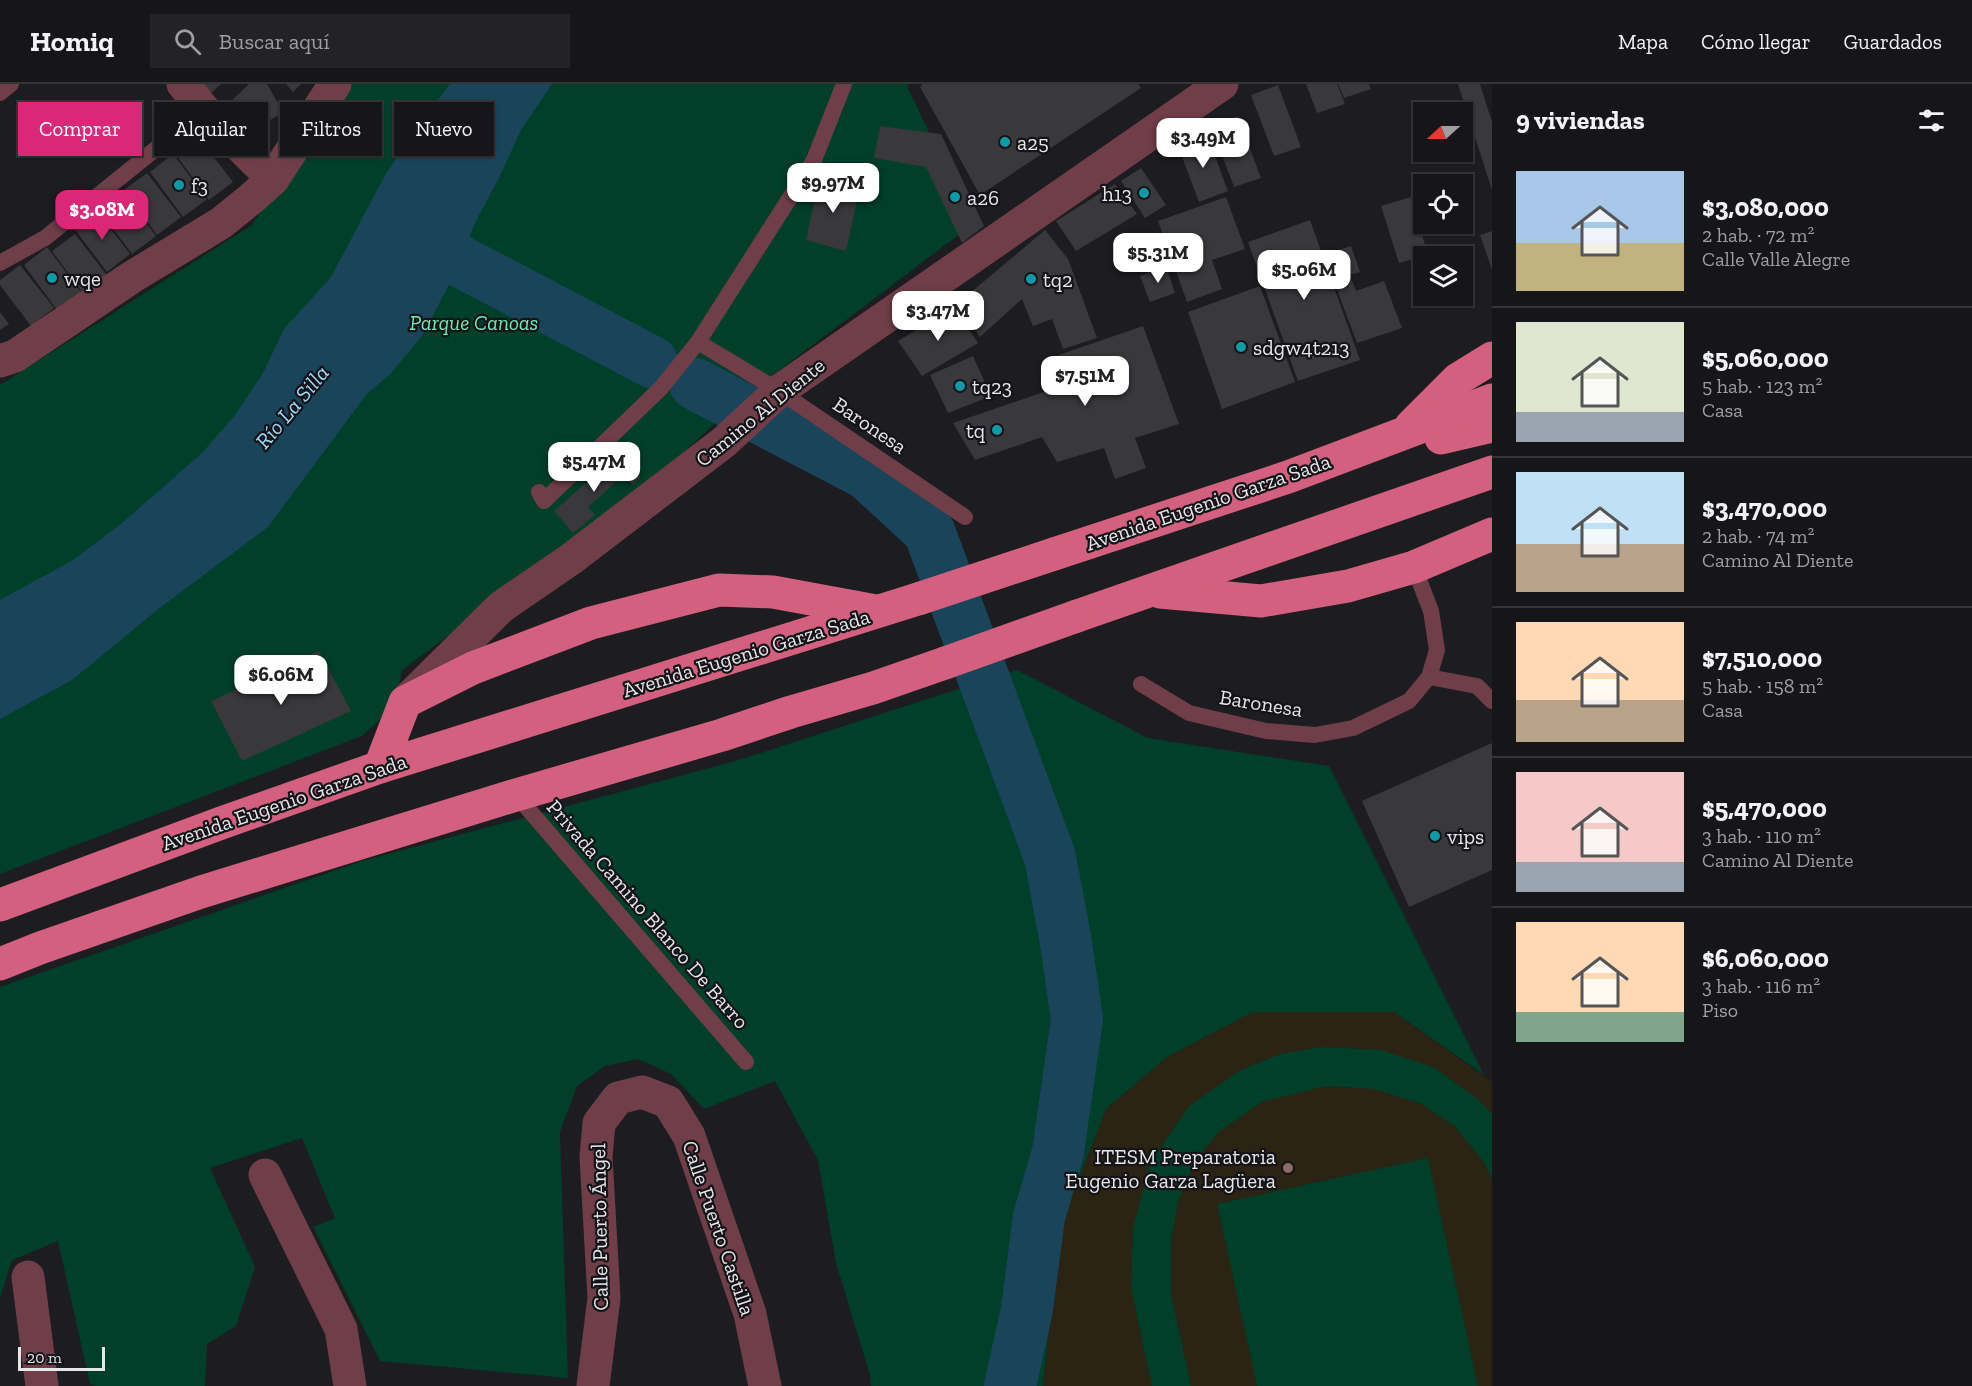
<!DOCTYPE html>
<html lang="es">
<head>
<meta charset="utf-8">
<style>
	:root { --surface:#161518; --page:#232225; --text:#f1f3f6; --muted:#9e9fa2; --line:#353437; --accent:#db2777 }
	body { margin:0; font-family:"Zilla Slab",serif; background:var(--page); color:var(--text); height:100vh; display:flex; flex-direction:column; font-size:22px; white-space:nowrap }
	* { box-sizing:border-box; margin:0 }
	p { font-size:20px; color:var(--muted) }
	.icon { flex:none; width:33px; height:33px; fill:none; stroke:currentColor; stroke-width:2; stroke-linecap:round; stroke-linejoin:round }
	.map { position:relative; flex:1; overflow:hidden }
	.details { display:flex; flex-direction:column; background:var(--surface); width:480px }
	.details>* { flex:none }
	.hud { position:absolute; left:18px; top:18px; width:570px; height:54px; display:flex; gap:12px }
	.needle { width:39px; rotate:249deg }
	.buttons { position:absolute; left:1413px; top:18px; display:grid; gap:12px }
	.buttons a { display:grid; place-items:center; width:60px; height:60px; border-radius:0px; background:var(--surface); box-shadow:0 2px 4px #0004,0 0 0 2px var(--line); font-size:30px }
	.scale { position:absolute; left:18px; bottom:15px; width:87px; box-sizing:border-box; padding-left:6px; border:3px solid #e7e7e9; border-top:0; font-size:16px; line-height:21px; white-space:nowrap; color:#e7e7e9; -webkit-text-stroke:4px #141317; paint-order:stroke }
	.price { position:absolute; translate:-50% -51px; padding:0 14px; border-radius:12px; background:#fff; color:#222; font-size:20px; line-height:39px; filter:drop-shadow(0 2px 3px #0008) }
	.price::after { content:''; position:absolute; left:50%; top:36px; width:18px; height:14px; margin-left:-9px; background:inherit; clip-path:polygon(0 0,100% 0,50% 100%) }
	.price.on { background:var(--accent); color:#fff }
	ul { padding:0; list-style:none }
	li { display:flex; align-items:center; gap:18px; height:150px; padding:0 24px }
	li+li { border-top:2px solid var(--line) }
	li span { display:grid; place-items:center; flex:none; width:168px; height:120px; border-radius:0px; color:#555 }
	li>.icon { margin-inline-start:auto }
	span .icon { width:72px; height:72px; fill:#fffc; stroke-width:1 }
	li b { font-size:26px }
	h2 { display:flex; justify-content:space-between; align-items:center; height:72px; padding:0 24px; font-size:26px }
	.pill { padding:0 21px; border-radius:0px; background:var(--surface); box-shadow:0 2px 4px #0004,0 0 0 2px var(--line); font-size:21px; line-height:54px }
	.pill.on { background:var(--accent); color:#fff }
	header { display:flex; align-items:center; gap:36px; box-sizing:border-box; height:84px; padding:0 30px; background:var(--surface); border-bottom:2px solid var(--line) }
	header strong { font-size:28px }
	nav { display:flex; gap:33px; margin-inline-start:auto; font-size:21px }
	.search { width:420px; height:54px; background:var(--page); display:flex; align-items:center; gap:15px; box-sizing:border-box; padding:0 21px; border-radius:0px; color:var(--muted); font-size:22px }
	main { display:flex; flex:1; min-height:0 }
	.map>svg:first-child { display:block }
	.education { fill:#2b2313 }
	.green { fill:#003f2a }
	.water { fill:#19445a }
	.lines { fill:none; stroke-linecap:round; stroke-linejoin:round }
	.river { stroke:#19445a; stroke-width:52 }
	.building { fill:#39383b }
	.service { stroke:#703e49; stroke-width:16 }
	.minor { stroke:#703e49; stroke-width:33 }
	.trunk { stroke:#d3607e; stroke-width:33 }
	.trunk-bridge { stroke:#d3607e; stroke-width:33 }
	.culture-dot { fill:#0f9aa8; stroke:#141317; stroke-width:2 }
	.education-dot { fill:#8d6e63; stroke:#141317; stroke-width:2 }
	.labels { text-anchor:middle; dominant-baseline:central; stroke-width:4.5; stroke-linejoin:round; paint-order:stroke }
	.poi-label { font-size:21px; fill:#e7e7e9; stroke:#141317; text-anchor:start }
	.park-label { font-size:21px; font-style:italic; fill:#72e8b6; stroke:#141317 }
	.street-label { font-size:21px; fill:#e7e7e9; stroke:#141317 }
	.water-label { font-size:22px; font-style:italic; fill:#9edafc; stroke:#141317 }
</style>
</head>
<body>
<header>
<strong>Homiq</strong>
<div class="search"><svg class="icon" aria-label="search" viewBox="0 0 24 24"><circle cx="10" cy="10" r="6"/><path d="M15 15l6 6"/></svg>Buscar aquí</div>
<nav><a>Mapa</a><a>Cómo llegar</a><a>Guardados</a></nav>
</header>
<main>
<div class="map">
<svg width="1492" height="1302" viewBox="0 0 1492 1302">
	<rect width="100%" height="100%" fill="#1d1c20"/>
	<polygon class="education" points="1253,928 1394,928 1492,998 1492,1302 1043,1302 1060,1143 1106,1025 1167,973"/>
	<g class="green">
		<path d="M347,0h562l-2,2 66,138 -233,176 -104,97 -234,173c-6,36 -14,43 -40,66l-362,138v-489l252,-160z"/>
		<polygon points="1017,586 1148,654 1329,682 1484,991 1394,928 1253,928 1167,973 1106,1025 1060,1143 1043,1302 871,1302 870,1291 836,1179 818,1076 775,997 704,1025 671,990 638,975 605,982 577,1002 560,1048 568,1294 380,1277 313,1143 335,1134 302,1054 210,1084 255,1183 236,1242 207,1260 205,1302 97,1302 90,1300 58,1157 12,1176 0,1214 0,903 362,777 739,676"/>
		<polygon points="1322,963 1382,966 1435,984 1479,1016 1492,1030 1492,1096 1484,1078 1454,1042 1422,1020 1374,1005 1326,1002 1262,1018 1219,1048 1195,1076 1178,1118 1171,1155 1171,1210 1191,1302 1152,1302 1131,1204 1133,1143 1151,1077 1189,1022 1239,987 1280,970"/>
		<polygon points="1428,1074 1478,1302 1257,1302 1217,1120"/>
	</g>
	<polygon class="water" points="450,0 552,0 521,46 500,92 476,137 451,197 422,252 390,290 366,311 268,443 161,523 72,596 0,635 0,516 73,476 122,439 202,369 235,331 263,289 284,245 331,193 384,93 412,50"/>
	<g class="lines">
		<g class="river">
			<polyline points="412,152 652,278"/>
			<polyline points="695,300 867,390 929,447 1050,773 1065,853 1077,935 1058,1068 1039,1133 1027,1225 1010,1302"/>
		</g>
	</g>
	<g class="building">
		<polygon points="200,0 221,0 209,11"/>
		<polygon points="249,0 267,0 283,28 248,50 227,21"/>
		<polygon points="286,0 301,0 293,8"/>
		<polygon points="923,0 1138,0 1141,4 980,111 920,3"/>
		<polygon points="1306,0 1337,0 1345,20 1317,29"/>
		<polygon points="1338,0 1369,0 1371,5 1344,14"/>
		<polygon points="1458,0 1480,0 1492,38 1492,106"/>
		<polygon points="1278,1 1301,63 1274,72 1251,11"/>
		<polygon points="1238,32 1261,94 1234,103 1211,42"/>
		<polygon points="880,42 941,50 984,142 962,159 926,83 874,74"/>
		<polygon points="1207,51 1228,107 1199,118 1178,62"/>
		<polygon points="199,54 233,98 209,116 176,71"/>
		<polygon points="173,70 207,115 183,133 150,88"/>
		<polygon points="1141,84 1166,121 1145,134 1121,97"/>
		<polygon points="147,89 181,133 157,151 124,106"/>
		<polygon points="819,94 860,103 846,167 806,156"/>
		<polygon points="1115,100 1137,130 1076,167 1056,137"/>
		<polygon points="122,108 156,152 132,170 99,126"/>
		<polygon points="1226,113 1245,165 1212,176 1222,205 1187,218 1158,137"/>
		<polygon points="1411,113 1428,171 1399,179 1381,122"/>
		<polygon points="96,126 130,170 107,188 73,143"/>
		<polygon points="1310,136 1360,276 1298,297 1248,158"/>
		<polygon points="1045,146 1068,175 1097,254 1063,265 1052,235 1033,242 1022,215 980,253 957,220"/>
		<polygon points="1492,147 1492,186 1480,151"/>
		<polygon points="75,150 109,194 85,212 52,167"/>
		<polygon points="1351,162 1360,188 1350,191 1356,207 1384,197 1402,244 1357,259 1324,171"/>
		<polygon points="47,163 81,208 57,226 24,181"/>
		<polygon points="20,181 54,224 31,242 0,201 0,196"/>
		<polygon points="1166,182 1175,209 1150,218 1140,192"/>
		<polygon points="1260,202 1295,298 1222,325 1188,228"/>
		<polygon points="954,223 978,259 922,292 898,257"/>
		<polygon points="0,228 9,240 0,246"/>
		<polygon points="1143,242 1179,340 1135,354 1146,384 1115,395 1104,364 1057,378 1042,353 975,376 953,339 1064,301 1050,274"/>
		<polygon points="973,272 991,312 948,329 930,291"/>
		<polygon points="618,370 641,393 633,401 623,392 588,423 595,431 573,449 554,427"/>
		<polygon points="319,567 351,627 242,677 211,617"/>
		<polygon points="1492,659 1492,786 1409,823 1362,717"/>
	</g>
	<g class="lines">
		<g class="service">
			<polyline points="0,9 11,0"/>
			<polyline points="0,179 45,154 204,26"/>
			<polyline points="698,258 779,307 965,433"/>
			<polyline points="539,408 544,417 661,304 698,258 814,76 844,0"/>
			<polyline points="1429,593 1477,602 1492,617"/>
			<polyline points="1141,600 1189,629 1266,647 1315,651 1353,644 1409,617 1429,593 1437,566 1431,527 1414,483"/>
			<polyline points="516,711 746,978"/>
		</g>
		<g class="minor">
			<polyline points="183,0 204,26 273,95"/>
			<polyline points="0,277 15,272 132,193 221,139 252,114 273,95 335,0"/>
			<polyline points="409,614 501,523 571,475 724,358 779,307 1222,0"/>
			<polyline points="265,1091 341,1245 350,1302"/>
			<polyline points="28,1193 42,1302"/>
			<polyline points="593,1302 604,1214 596,1073 599,1039 618,1014 642,1008 668,1018 689,1052 750,1230 765,1302"/>
		</g>
		<g class="trunk">
			<polyline points="1411,342 1458,295 1492,274"/>
			<polyline points="1441,354 1492,342"/>
			<polyline points="1054,470 1288,393 1492,316"/>
			<polyline points="1160,508 1261,517 1348,502 1414,483 1492,450"/>
			<polyline points="1077,532 1492,388"/>
			<polyline points="380,683 405,618 473,584 591,539 719,506 773,508 876,527"/>
			<polyline points="0,821 224,738 380,683 921,514"/>
			<polyline points="0,880 40,864 201,808 516,711 722,651 791,628 873,604 945,579"/>
		</g>
		<g class="trunk-bridge">
			<polyline points="921,514 1054,470"/>
			<polyline points="945,579 1077,532"/>
		</g>
	</g>
	<g class="culture-dot">
		<circle cx="1005" cy="58" r="6"/>
		<circle cx="179" cy="101" r="6"/>
		<circle cx="1144" cy="109" r="6"/>
		<circle cx="955" cy="113" r="6"/>
		<circle cx="52" cy="194" r="6"/>
		<circle cx="1031" cy="195" r="6"/>
		<circle cx="1241" cy="263" r="6"/>
		<circle cx="960" cy="302" r="6"/>
		<circle cx="997" cy="346" r="6"/>
		<circle cx="1435" cy="752" r="6"/>
	</g>
	<circle class="education-dot" cx="1288" cy="1084" r="6"/>
	<g class="labels">
		<g class="poi-label">
			<text x="1017" y="58">a25</text>
			<text x="191" y="101">f3</text>
			<text x="1132" y="109" text-anchor="end">h13</text>
			<text x="967" y="113">a26</text>
			<text x="64" y="194">wqe</text>
			<text x="1043" y="195">tq2</text>
			<text x="1253" y="263">sdgw4t213</text>
			<text x="972" y="302">tq23</text>
			<text x="985" y="346" text-anchor="end">tq</text>
			<text x="1447" y="752">vips</text>
			<text x="1276" y="1072" text-anchor="end">ITESM Preparatoria<tspan x="1276" dy="24">Eugenio Garza Lagüera</tspan></text>
		</g>
		<g class="park-label">
			<text x="474" y="238">Parque Canoas</text>
		</g>
		<g class="street-label">
			<text transform="translate(760 328) rotate(-39)">Camino Al Diente</text>
			<text transform="translate(870 341) rotate(34)">Baronesa</text>
			<text transform="translate(1208 418) rotate(-19)">Avenida Eugenio Garza Sada</text>
			<text transform="translate(746 569) rotate(-17)">Avenida Eugenio Garza Sada</text>
			<text transform="translate(1261 619) rotate(9)">Baronesa</text>
			<text transform="translate(284 718) rotate(-19)">Avenida Eugenio Garza Sada</text>
			<text transform="translate(648 830) rotate(49)">Privada Camino Blanco De Barro</text>
			<text transform="translate(599 1143) rotate(-91)">Calle Puerto Ángel</text>
			<text transform="translate(719 1144) rotate(71)">Calle Puerto Castilla</text>
		</g>
		<g class="water-label">
			<text transform="translate(292 323) rotate(-50)">Río La Silla</text>
		</g>
	</g>
</svg>
<div class="buttons">
<a><svg class="needle" viewBox="-14 -14 28 28"><path d="M0-13l5 13h-10z" fill="#e53935"/><path d="M0 13l5-13h-10z" fill="#9e9fa2"/></svg></a>
<a><svg class="icon" aria-label="locate" viewBox="0 0 24 24"><circle cx="12" cy="12" r="6"/><path d="M12 2v4M12 18v4M2 12h4M18 12h4"/></svg></a>
<a><svg class="icon" aria-label="layers" viewBox="0 0 24 24"><path d="M12 4l9 5-9 5-9-5zM3 14l9 5 9-5"/></svg></a>
</div>
<div class="scale">20 m</div>
<b class="price" style="left:1203px;top:85px">$3.49M</b>
<b class="price" style="left:833px;top:130px">$9.97M</b>
<b class="price on" style="left:102px;top:157px">$3.08M</b>
<b class="price" style="left:1158px;top:200px">$5.31M</b>
<b class="price" style="left:1304px;top:217px">$5.06M</b>
<b class="price" style="left:938px;top:258px">$3.47M</b>
<b class="price" style="left:1085px;top:323px">$7.51M</b>
<b class="price" style="left:594px;top:409px">$5.47M</b>
<b class="price" style="left:281px;top:622px">$6.06M</b>
<div class="hud">
<a class="pill on">Comprar</a>
<a class="pill">Alquilar</a>
<a class="pill">Filtros</a>
<a class="pill">Nuevo</a>
</div>
</div>
<section class="details">
<h2>9 viviendas<svg class="icon" aria-label="filters" viewBox="0 0 24 24"><path d="M4 7h16M4 17h16"/><circle cx="9" cy="7" r="2"/><circle cx="15" cy="17" r="2"/></svg></h2>
<ul>
<li><span style="background:linear-gradient(#a9c7e8 60%,#c2b280 0)"><svg class="icon" aria-label="home" viewBox="0 0 24 24"><path d="M3 11l9-7 9 7M6 9v11h12V9"/></svg></span><div><b>$3,080,000</b><p>2 hab. · 72 m²</p><p>Calle Valle Alegre</p></div></li>
<li><span style="background:linear-gradient(#dfe7d0 75%,#9aa5b1 0)"><svg class="icon" aria-label="home" viewBox="0 0 24 24"><path d="M3 11l9-7 9 7M6 9v11h12V9"/></svg></span><div><b>$5,060,000</b><p>5 hab. · 123 m²</p><p>Casa</p></div></li>
<li><span style="background:linear-gradient(#bfe0f5 60%,#b9a48a 0)"><svg class="icon" aria-label="home" viewBox="0 0 24 24"><path d="M3 11l9-7 9 7M6 9v11h12V9"/></svg></span><div><b>$3,470,000</b><p>2 hab. · 74 m²</p><p>Camino Al Diente</p></div></li>
<li><span style="background:linear-gradient(#ffd9b3 65%,#b9a48a 0)"><svg class="icon" aria-label="home" viewBox="0 0 24 24"><path d="M3 11l9-7 9 7M6 9v11h12V9"/></svg></span><div><b>$7,510,000</b><p>5 hab. · 158 m²</p><p>Casa</p></div></li>
<li><span style="background:linear-gradient(#f6c9c9 75%,#9aa5b1 0)"><svg class="icon" aria-label="home" viewBox="0 0 24 24"><path d="M3 11l9-7 9 7M6 9v11h12V9"/></svg></span><div><b>$5,470,000</b><p>3 hab. · 110 m²</p><p>Camino Al Diente</p></div></li>
<li><span style="background:linear-gradient(#ffd9b3 75%,#7fa58c 0)"><svg class="icon" aria-label="home" viewBox="0 0 24 24"><path d="M3 11l9-7 9 7M6 9v11h12V9"/></svg></span><div><b>$6,060,000</b><p>3 hab. · 116 m²</p><p>Piso</p></div></li>
</ul>
</section>
</main>
</body>
</html>
